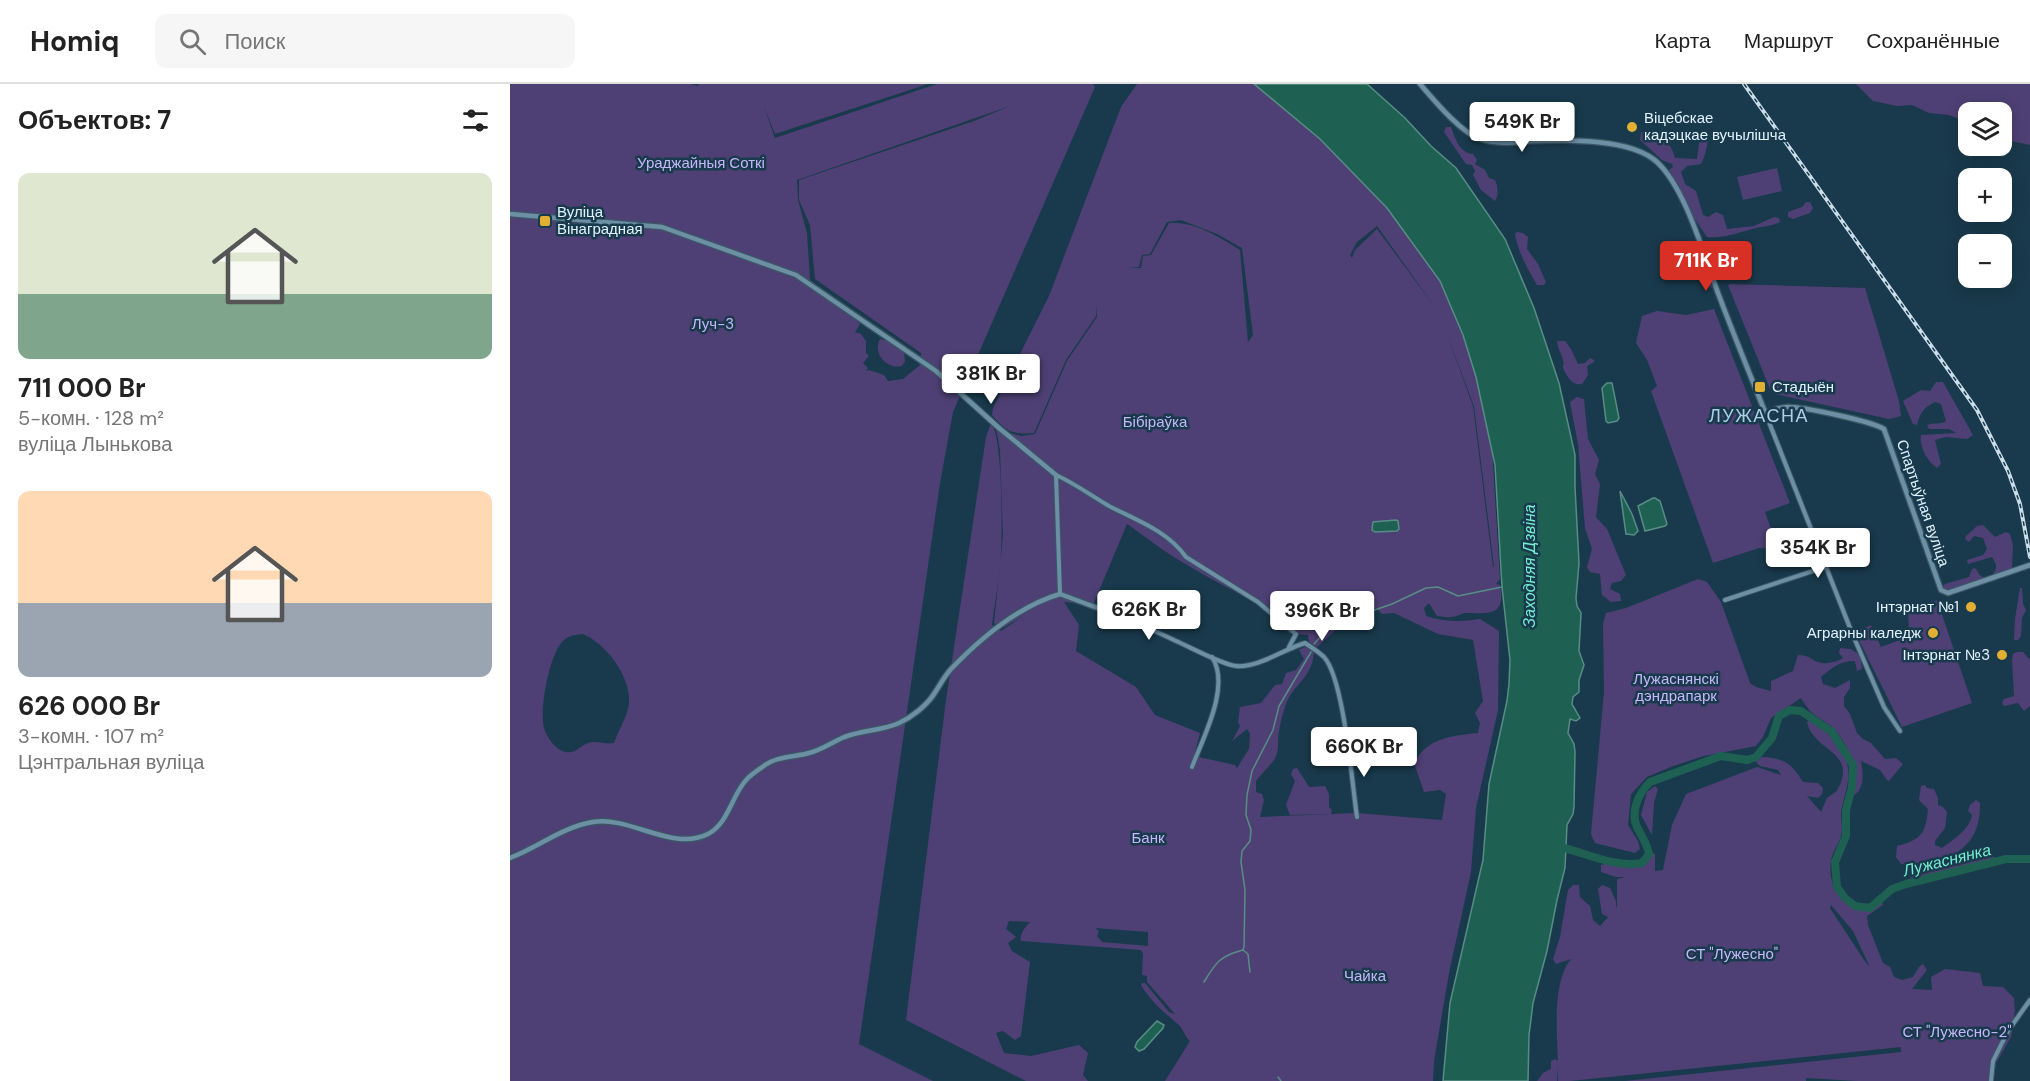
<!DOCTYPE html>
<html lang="ru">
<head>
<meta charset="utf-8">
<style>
	:root { --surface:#fff; --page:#f6f6f6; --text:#222; --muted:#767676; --line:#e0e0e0; --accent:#d93025 }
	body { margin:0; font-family:"DM Sans",sans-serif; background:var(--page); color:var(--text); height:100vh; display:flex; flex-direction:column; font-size:22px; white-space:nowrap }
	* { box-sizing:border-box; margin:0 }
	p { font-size:20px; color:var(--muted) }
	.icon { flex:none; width:33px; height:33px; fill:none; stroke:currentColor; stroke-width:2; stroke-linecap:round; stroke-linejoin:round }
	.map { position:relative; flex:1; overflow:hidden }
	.sheet { display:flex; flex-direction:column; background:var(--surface); width:510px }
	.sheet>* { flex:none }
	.fabs { position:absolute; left:1448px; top:18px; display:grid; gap:12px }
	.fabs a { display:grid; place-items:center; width:54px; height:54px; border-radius:12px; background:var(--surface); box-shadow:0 3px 15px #0003; font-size:30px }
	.price { position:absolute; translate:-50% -51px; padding:0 14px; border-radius:6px; background:#fff; color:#222; font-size:20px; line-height:39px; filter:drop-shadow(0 2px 3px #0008) }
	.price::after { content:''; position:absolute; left:50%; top:36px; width:18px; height:14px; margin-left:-9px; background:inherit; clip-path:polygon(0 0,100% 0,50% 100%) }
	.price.on { background:var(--accent); color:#fff }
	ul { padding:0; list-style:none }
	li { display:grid; align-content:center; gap:12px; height:318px; padding:0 18px }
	li span { display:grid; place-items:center; height:186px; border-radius:12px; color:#555 }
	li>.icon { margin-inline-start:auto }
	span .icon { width:108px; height:108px; fill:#fffc; stroke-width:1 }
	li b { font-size:26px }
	h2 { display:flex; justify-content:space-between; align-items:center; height:72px; padding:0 18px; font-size:26px }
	header { display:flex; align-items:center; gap:36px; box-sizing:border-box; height:84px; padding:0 30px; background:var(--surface); border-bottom:2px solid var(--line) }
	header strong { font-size:28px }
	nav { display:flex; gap:33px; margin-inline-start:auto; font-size:21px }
	.search { width:420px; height:54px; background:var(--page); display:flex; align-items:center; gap:15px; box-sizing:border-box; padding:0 21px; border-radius:12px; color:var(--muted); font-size:22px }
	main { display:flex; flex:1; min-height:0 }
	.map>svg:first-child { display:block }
	.green { fill:#4e4074; fill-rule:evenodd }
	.water { fill:#1e6152; stroke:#588d86; stroke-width:1.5 }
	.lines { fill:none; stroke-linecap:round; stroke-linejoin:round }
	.stream { stroke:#588d86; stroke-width:1.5 }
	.river { stroke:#1e6152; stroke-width:8 }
	.minor-casing { stroke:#3a5766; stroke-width:6 }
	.tertiary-casing { stroke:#3a5766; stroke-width:7 }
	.minor { stroke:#6c8fa4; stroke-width:4 }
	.tertiary { stroke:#6c8fa4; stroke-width:4.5 }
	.rail-casing { stroke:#cadde9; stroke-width:4 }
	.rail { stroke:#193a4c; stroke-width:1.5; stroke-dasharray:4.5; stroke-linecap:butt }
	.poi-dot { fill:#e1af34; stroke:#193a4c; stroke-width:2 }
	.labels { text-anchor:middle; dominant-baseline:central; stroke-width:5; stroke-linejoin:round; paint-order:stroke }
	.poi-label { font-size:15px; fill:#e1f3fe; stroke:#193a4c; text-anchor:start }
	.park-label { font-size:15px; fill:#c6b6f9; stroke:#193a4c }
	.street-label { font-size:15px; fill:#e1f3fe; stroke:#193a4c }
	.water-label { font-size:16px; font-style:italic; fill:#74efd1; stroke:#193a4c }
	.quarter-label { font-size:18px; letter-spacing:1.5px; fill:#abcfe6; stroke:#193a4c }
</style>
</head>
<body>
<header>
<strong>Homiq</strong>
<div class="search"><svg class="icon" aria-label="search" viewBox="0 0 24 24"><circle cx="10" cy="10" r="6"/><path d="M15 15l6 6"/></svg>Поиск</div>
<nav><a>Карта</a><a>Маршрут</a><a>Сохранённые</a></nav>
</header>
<main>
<section class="sheet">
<h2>Объектов: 7<svg class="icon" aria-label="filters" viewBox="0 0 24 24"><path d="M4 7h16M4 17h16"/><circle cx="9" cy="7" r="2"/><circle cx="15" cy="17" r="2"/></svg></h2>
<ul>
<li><span style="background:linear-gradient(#dfe7d0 65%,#7fa58c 0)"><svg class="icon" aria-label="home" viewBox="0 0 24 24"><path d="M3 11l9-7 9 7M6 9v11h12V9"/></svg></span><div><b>711 000 Br</b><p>5-комн. · 128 m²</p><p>вуліца Лынькова</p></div></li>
<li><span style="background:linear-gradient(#ffd9b3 60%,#9aa5b1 0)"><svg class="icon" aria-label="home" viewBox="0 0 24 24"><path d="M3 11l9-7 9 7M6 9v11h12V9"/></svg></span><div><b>626 000 Br</b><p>3-комн. · 107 m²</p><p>Цэнтральная вуліца</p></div></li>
</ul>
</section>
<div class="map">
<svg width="1520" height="997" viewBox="0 0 1520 997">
	<rect width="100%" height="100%" fill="#193a4c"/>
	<g class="green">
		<path d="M0,0h180l8,2 1,-2h229l-153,50 -11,-27 11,31 162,-54h156l2,3 -142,325 -13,71 -81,561 74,37h-423zM500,22l-36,15 -175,59v20l11,25 5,54 106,74 -1,12 -17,14 -15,2 -4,-6 -15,-5 -3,1 2,-3 -5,-5 6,-7 -3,-3v-12l-5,-7 -6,-2 5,-8 -50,-44 -3,-47 -9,-33 -1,-20zM73,550c24,10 52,47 45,75 -3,11 -10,23 -14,34 -10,2 -19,-4 -28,1 -8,3 -10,10 -21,8 -10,-3 -18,-14 -21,-24 -5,-17 5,-72 18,-86 6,-7 12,-7 21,-8z"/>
		<path d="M627,0h117l66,55 67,69 24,31 29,42 6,12 17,42 18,61 11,52 8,131 -4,5 4,1c6,32 -11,28 -35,28 -5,1 -9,4 -14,4 -4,1 -10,-1 -14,-1l-8,-13 -5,5 2,8c18,6 34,6 54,3l19,12 -1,79 -22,98 -5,64 -22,101 -15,88 -1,20h-268l25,-40c-6,-5 -6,-11 -11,-16 -14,-12 -28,-23 -38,-40l1,-2h3l24,29 6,2 -28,-32v-6l-5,-1 1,-21 -2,-4 -120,-9c-2,-7 5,-15 9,-19l-21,-1 -3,8 10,8 -8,6 4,8 18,11 -9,74 -6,4 -12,-9 -7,2 8,20 27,3 48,-11 9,8 -5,22 5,6h-62l-120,-61 40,-320 40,-263 5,-14c12,14 11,107 10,129 -1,24 -6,49 -9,73l9,6 22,-15 -22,13 -7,-6 9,-87 -3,-86 -4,-21 25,7 14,-2 32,-73 30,-44 -1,-12v11l-30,44 -32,73c-22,2 -28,-2 -42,-18l1,-7 56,-112 72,-189zM671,136l36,14 25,14 11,87 -5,7 -8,-92c-21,-13 -46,-29 -71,-27l-18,32 -8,1 -2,12h-12l-33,36 33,-36 10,-1 3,-12 8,-1 17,-32zM867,142l60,84 -60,-81 -22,21 -3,8 -2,-3 7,-13zM935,245l29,77 20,160 -3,3 2,-2 -20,-161zM617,440c20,14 40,30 62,42 33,21 75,35 100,67l19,2 1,7 8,5 21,-19 16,-7 5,2 11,-4 1,-9 5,-2 6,6 12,-1 44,21 35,6 10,61 -8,12 5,10 -2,10c-26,3 -50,4 -64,30l10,29 16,-2 6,4 -4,26 -86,-7 -96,4 4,-17 -2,-6 -6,-2v-11c5,-7 14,-15 18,-21 6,-9 3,-18 5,-28 1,-8 4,-20 7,-28 8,-21 26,-25 28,-52l-7,-6 -8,4 5,9 -8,11 -10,3 -4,11 -7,1 -14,18 -21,4 -2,15 2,4 -8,15 15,-12 3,5 -1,15 -12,19 -2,-3 -41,-9 6,-23 -45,-18 -19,-28 -60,-36 3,-26 -15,-23 29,3zM585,844l53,4v14l-46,-4 -5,-6 2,-5z"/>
		<polygon points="1346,0 1520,0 1520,61 1491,55 1491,28 1458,28 1458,39 1439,31 1419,29 1402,21 1387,22 1363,17"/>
		<polygon points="1026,19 1051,23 1049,35 1042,34 1040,41 1027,39 1028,32 1025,32"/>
		<path d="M936,43h5c4,12 9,26 22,27l4,6 -2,4 10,6 4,8 6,2c3,6 4,15 0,21l-14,-11 -8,-15 2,-4 -3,-6 -6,-1 -22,-32z"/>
		<path d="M1131,48c17,1 31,10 34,26l22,1 2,-16 5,-7 4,1c1,4 -4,23 -7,27l-14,2 -6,6 4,12 11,7 7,24 5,2 8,-5 7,3 4,14 27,-3 20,-9 5,1 1,4c-8,4 -15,4 -24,6 -17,4 -32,11 -49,9l-17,-25 -21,-42 4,-3 -1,-3 -10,-4 -22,-20z"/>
		<polygon points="1267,84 1272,107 1233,116 1227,93"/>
		<polygon points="1296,118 1300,118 1303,124 1300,129 1283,135 1278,133 1278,128 1292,123"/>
		<path d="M1007,148l6,1 5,4 -1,12 11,15 8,18 -2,3h-7c-9,-16 -19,-32 -22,-51z"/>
		<path d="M1187,175l6,1 11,28c-15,-2 -16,-13 -19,-26z"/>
		<polygon points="1221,200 1355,204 1389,317 1391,332 1379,335 1265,310 1260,305 1218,201"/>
		<polygon points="1204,225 1280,419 1255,428 1268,465 1249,464 1203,479 1141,307 1147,302 1137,276 1126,259 1132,232 1147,227 1176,231"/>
		<path d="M370,255l8,2 16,11 1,9 -3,5c-15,4 -30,-13 -22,-27z"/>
		<path d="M1047,257h8l6,8 7,15 7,-1 5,-5 4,2v2l-7,4 1,9 -6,9c-9,2 -14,-6 -18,-14 -3,-7 1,-3 -1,-10 -2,-8 -5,-10 -6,-19z"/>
		<path d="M1426,298h7l30,53 -6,4 -21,-2 -11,3 6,24 -4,4c-9,-6 -18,-21 -16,-33l35,-2 -7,-4h-20l-2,-4c6,-3 13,0 19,-4l-5,-17 -6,-2c-11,5 -15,11 -18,23l-4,-1 -10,-23 18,-11 9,1z"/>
		<polygon points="1067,313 1074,315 1078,355 1089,376 1085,390 1090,400 1086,433 1097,445 1116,491 1111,497 1102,499 1100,505 1110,510 1111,517 1101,518 1092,511 1090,490 1080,488 1077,483 1082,465 1075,444 1068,360 1060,318"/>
		<path d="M1473,441l12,12 11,-5 4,2 3,11 -1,23 -5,4 -58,19 -4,-1 -2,-4 2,-2 24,-7 3,-8 3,-1c2,2 3,6 6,8 6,4 16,-3 15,-10 0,-3 -3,-7 -4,-9l-24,7 -1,-4 16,-5 4,-6 -4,-11 -9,-2 -5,6 -4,-3 1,-3 11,-10z"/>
		<path d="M1188,495l9,3 14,20 29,81 6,4 15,4v-10l22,-10 5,-16c14,1 11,4 20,7 7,3 19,0 25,-4l-4,-5 1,-5 11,1 9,6 2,14 -5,2 -2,-10c-13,-1 -24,7 -34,16l2,7 12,4 15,-8v8l-6,9v9l6,8 7,19 6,6 8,4 14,16 11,-1 7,6 -14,17 -2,-1 -7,-10 -19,-9c2,12 4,25 -6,34l-2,-2c3,-25 -2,-47 -21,-66 -6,-5 -14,-9 -20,-14 -4,-4 -8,-10 -11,-15l-30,20 -8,19 -7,9 -52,10 -31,10 -26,11 -16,17 -3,31 10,16 2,8 -5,4 -40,-10 -4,-9 13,-142 -1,-68 3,-11 20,-5z"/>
		<polygon points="1510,504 1512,504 1513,520 1516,526 1512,534 1511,552 1508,556 1504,556 1505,535"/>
		<polygon points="1427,516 1462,619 1392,643 1345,548 1361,541 1371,563 1395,554 1399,543 1398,528"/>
		<polygon points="1507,568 1513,568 1520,576 1520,622 1514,627 1508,619 1494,622 1492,619 1494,615 1504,612 1502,576 1503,570"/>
		<path d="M1299,636c17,10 36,27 39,48 2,17 -5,30 -7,45 0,7 2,16 0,23 -2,8 -9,16 -10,25 -3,16 4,36 18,44 13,7 20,4 33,-3l1,3 -16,11 1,9 15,38 7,4 4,10 8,3 11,-3 6,-10 4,-3 4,6 -15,19 20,1 -1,-13 14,-8 35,4 3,13 20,1 11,11 1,13 -4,26 -15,26 -3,18h-136l-51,-3v3h-181l276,-29v-5l-331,34h-12l-1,-14v14h-20l6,-8 8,-4v-8l4,-2 3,2c-1,-28 -6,-79 13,-102l-15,5 -3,-5 7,-22 8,-47 5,-5h6l1,12 10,9 3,14 7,6 8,-9 -6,-3 -4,-25 4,-4 8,3 6,13v7l1,-2v-27l8,-2h-9l-15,-5v-7c20,-7 30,17 50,-12l4,1v17l8,-1 9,-45 14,-31 71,-27 24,8 -3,-5 -18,-4 -4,-4 6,-5c22,1 29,6 41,25l15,1 5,5 -1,6 -4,4 -11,-2 14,16 6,-14 10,-7c22,-41 -23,-38 -30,-69zM1321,821l22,26 17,36 -6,-7 -34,-52z"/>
		<polygon points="787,684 799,703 815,702 819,710 819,723 822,726 821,730 780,731 776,721 785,697 781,690 783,685"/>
		<path d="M1415,701l2,3 7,1 4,9v7l5,2 4,5 -2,16 -10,13v4l7,3c11,-8 28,-19 30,-33l-4,-4 2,-6 6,-5 4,3c1,50 -36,61 -79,61l-5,-7 1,-11c24,-6 29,-13 31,-37l-9,-9 2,-14z"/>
		<polygon points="1145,702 1148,705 1144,719 1142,751 1131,731 1137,708"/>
		<polygon points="1483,771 1484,774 1446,786 1400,794 1402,788 1418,782 1448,779 1464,772"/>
	</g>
	<g class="water">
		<polygon points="744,0 857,0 895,34 921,62 946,84 995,155 1024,224 1049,299 1065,371 1065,403 1069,479 1066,514 1067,522 1071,529 1069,567 1074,581 1069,596 1069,608 1063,613 1062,620 1070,634 1066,637 1060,635 1058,649 1064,660 1065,668 1064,723 1063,730 1057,741 1055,784 1047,816 1037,867 1023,919 1019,951 1018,997 933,997 940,919 973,776 979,700 997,617 999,600 1000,576 992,503 985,381 966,293 953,251 930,197 877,124 810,55"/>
		<polygon points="1097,299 1102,299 1109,334 1107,337 1098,339 1096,337 1092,304"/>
		<polygon points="1110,407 1122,430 1128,447 1124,451 1116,450"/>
		<polygon points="1143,414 1145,414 1150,417 1157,440 1155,442 1135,447 1128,422"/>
		<polygon points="886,436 888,437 889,445 887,447 865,448 862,446 863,438"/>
		<polygon points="647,937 654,941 653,944 634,965 629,967 625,963 627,958"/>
	</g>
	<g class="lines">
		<g class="stream">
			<polyline points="804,560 821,541 882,520 916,504 928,503 948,512 992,503"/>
			<polyline points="733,866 738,870 740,888"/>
			<path d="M694,898c12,-20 16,-26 39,-32l1,-3 1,-57 -4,-28 1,-11 8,-10 1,-11 -5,-15 1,-20 5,-24 21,-41 6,-24 32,-54"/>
			<polyline points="768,993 771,997"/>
		</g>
		<path class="river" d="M1050,763c27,6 54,21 82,16l7,-9c-2,-11 -7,-17 -12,-27 -7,-16 2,-34 13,-45l71,-26 26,4 9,-3 16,-19 7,-22 11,-6 11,1 31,21 21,33 -1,22 -6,23v26l-11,26 2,25 8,11 10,8 15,2 22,-19 14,-5 100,-25h24"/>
		<g class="minor-casing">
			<g id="minor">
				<polyline points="1255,328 1342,549 1374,623 1390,647"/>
				<path d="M550,510l-4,-119c20,9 34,20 53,31 27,14 59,25 77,51l72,45 38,32 -7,13"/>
				<polyline points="1215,516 1315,483"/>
				<path d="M585,523c27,11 55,21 81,34 14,6 47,24 60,25 22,2 48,-17 69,-23 6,4 14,9 19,14 20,22 28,127 33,160"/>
				<path d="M682,683c11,-29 39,-81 20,-110"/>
				<polyline points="1481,997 1483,977 1498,947 1520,916"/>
			</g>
		</g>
		<g class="tertiary-casing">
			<g id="tertiary">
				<path d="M910,0c14,16 40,48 60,55 17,6 36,3 54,2 34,-1 97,-3 123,21 29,27 47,94 61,131 15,40 31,79 47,119 7,-1 15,-5 23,-5 16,0 83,14 96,22l57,161 7,3 82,-28"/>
				<polyline points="0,130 152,143 286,191 426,287 489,344 546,391"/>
				<path d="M0,774c29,-11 52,-31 83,-36 38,-6 79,30 115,12 21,-11 24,-40 39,-55 6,-6 13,-10 18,-14 13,-9 30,-8 44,-12 12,-3 22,-10 33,-15 18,-8 40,-7 57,-15 13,-6 27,-17 35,-29 6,-9 11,-19 18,-26 30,-31 67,-62 108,-74l35,13"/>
			</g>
		</g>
		<use href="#minor" class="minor"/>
		<use href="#tertiary" class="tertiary"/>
		<g class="rail-casing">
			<polyline id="rail" points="1234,0 1467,326 1498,387 1510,420 1520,473"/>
		</g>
		<use href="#rail" class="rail"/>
	</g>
	<g class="poi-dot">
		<circle cx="1122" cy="43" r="6"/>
		<rect x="29" y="131" width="12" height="12" rx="3"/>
		<rect x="1244" y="297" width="12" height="12" rx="3"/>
		<circle cx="1461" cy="523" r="6"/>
		<circle cx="1423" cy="549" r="6"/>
		<circle cx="1492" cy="571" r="6"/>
	</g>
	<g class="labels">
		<g class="poi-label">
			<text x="1134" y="34">Віцебскае<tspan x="1134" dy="17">кадэцкае вучылішча</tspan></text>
			<text x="47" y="128">Вуліца<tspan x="47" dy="17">Вінаградная</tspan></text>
			<text x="1262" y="303">Стадыён</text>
			<text x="1449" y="523" text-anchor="end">Інтэрнат №1</text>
			<text x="1411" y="549" text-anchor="end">Аграрны каледж</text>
			<text x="1480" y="571" text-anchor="end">Інтэрнат №3</text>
		</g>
		<g class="park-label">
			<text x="191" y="79">Ураджайныя Соткі</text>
			<text x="203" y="240">Луч-3</text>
			<text x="645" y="338">Бібіраўка</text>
			<text x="1166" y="595">Лужаснянскі<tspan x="1166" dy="17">дэндрапарк</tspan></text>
			<text x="638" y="754">Банк</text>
			<text x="1222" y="870">СТ "Лужесно"</text>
			<text x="855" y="892">Чайка</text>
			<text x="1447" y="948">СТ "Лужесно-2"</text>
		</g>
		<g class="street-label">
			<text transform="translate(1413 419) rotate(71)">Спартыўная вуліца</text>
		</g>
		<g class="water-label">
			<text transform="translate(1019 482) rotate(-90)">Заходняя Дзвіна</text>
			<text transform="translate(1437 776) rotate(-14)">Лужаснянка</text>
		</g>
		<g class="quarter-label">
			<text x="1249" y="332">ЛУЖАСНА</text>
		</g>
	</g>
</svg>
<div class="fabs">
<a><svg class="icon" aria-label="layers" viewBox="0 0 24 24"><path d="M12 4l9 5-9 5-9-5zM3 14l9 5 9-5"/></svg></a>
<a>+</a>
<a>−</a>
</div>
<b class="price" style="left:1012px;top:69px">549K Br</b>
<b class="price on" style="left:1196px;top:208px">711K Br</b>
<b class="price" style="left:481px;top:321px">381K Br</b>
<b class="price" style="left:1308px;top:495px">354K Br</b>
<b class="price" style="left:639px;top:557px">626K Br</b>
<b class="price" style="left:812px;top:558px">396K Br</b>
<b class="price" style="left:854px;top:694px">660K Br</b>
</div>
</main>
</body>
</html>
